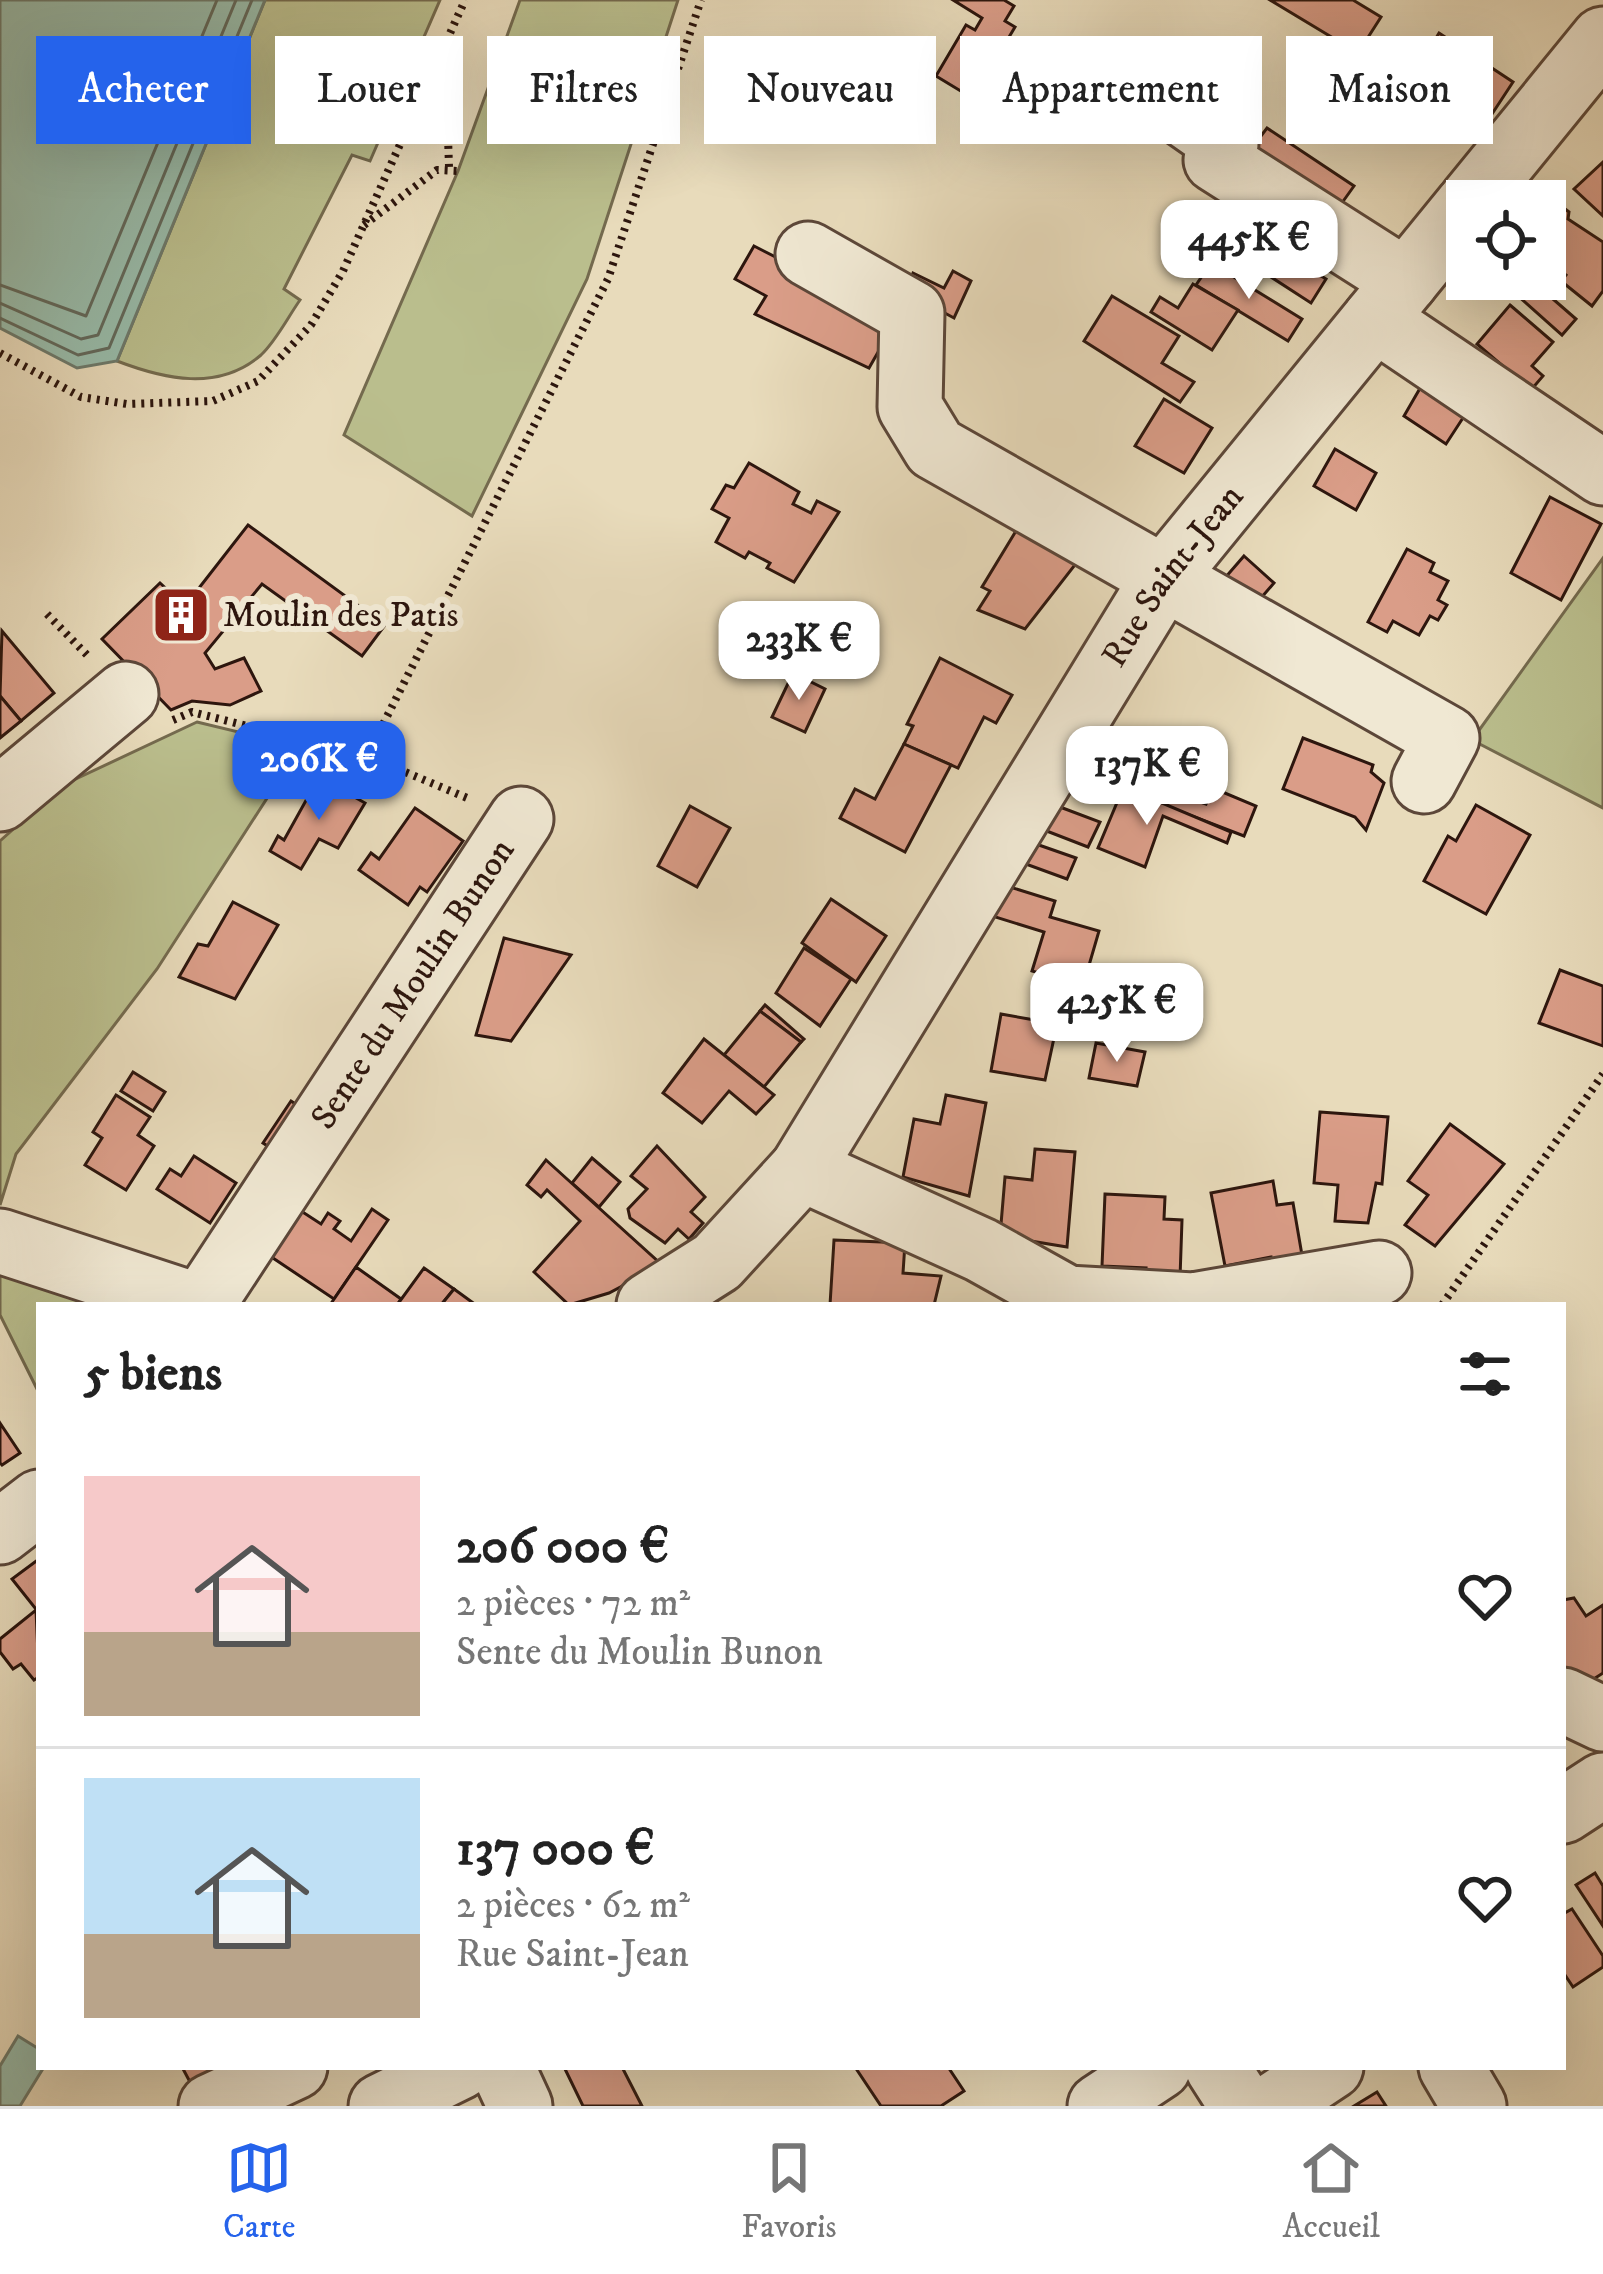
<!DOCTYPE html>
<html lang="fr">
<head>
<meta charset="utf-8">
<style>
	:root { --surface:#fff; --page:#f2f2f2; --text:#222; --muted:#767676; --line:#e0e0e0; --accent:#2563eb }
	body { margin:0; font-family:"IM FELL DW Pica",serif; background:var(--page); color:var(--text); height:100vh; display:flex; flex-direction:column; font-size:45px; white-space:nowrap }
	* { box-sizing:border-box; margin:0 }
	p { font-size:39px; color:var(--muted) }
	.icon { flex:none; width:66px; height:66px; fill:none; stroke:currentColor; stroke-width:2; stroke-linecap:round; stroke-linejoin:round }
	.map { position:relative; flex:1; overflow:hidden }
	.drawer { position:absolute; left:36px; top:1302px; width:1530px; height:768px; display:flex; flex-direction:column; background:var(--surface); border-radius:0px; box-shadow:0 12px 48px #0002 }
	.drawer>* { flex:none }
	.hud { position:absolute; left:36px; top:36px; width:1533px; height:108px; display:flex; gap:24px }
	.buttons { position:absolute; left:1446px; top:180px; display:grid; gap:24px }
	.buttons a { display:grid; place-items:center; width:120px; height:120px; border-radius:0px; background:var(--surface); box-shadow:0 12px 48px #0002; font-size:60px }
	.price { position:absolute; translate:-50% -102px; padding:0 27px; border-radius:24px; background:#fff; color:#222; font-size:39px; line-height:78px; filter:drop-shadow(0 3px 6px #0008) }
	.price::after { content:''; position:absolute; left:50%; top:72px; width:36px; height:27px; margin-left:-18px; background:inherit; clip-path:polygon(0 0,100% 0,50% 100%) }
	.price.current { background:var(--accent); color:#fff }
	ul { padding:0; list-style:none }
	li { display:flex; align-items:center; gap:36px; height:300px; padding:0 48px }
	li+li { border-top:3px solid var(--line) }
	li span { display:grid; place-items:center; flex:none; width:336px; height:240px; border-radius:0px; color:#555 }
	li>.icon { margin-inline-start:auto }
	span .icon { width:144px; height:144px; fill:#fffc; stroke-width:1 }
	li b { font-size:51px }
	h2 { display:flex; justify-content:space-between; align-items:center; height:144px; padding:0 48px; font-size:51px }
	.tag { padding:0 42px; border-radius:0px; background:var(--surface); box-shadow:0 12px 48px #0002; font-size:42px; line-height:108px }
	.tag.current { background:var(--accent); color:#fff }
	.menu { display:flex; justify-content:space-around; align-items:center; height:168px; border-top:3px solid var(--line); background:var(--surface); font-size:33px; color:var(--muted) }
	.menu a { display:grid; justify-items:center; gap:6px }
	.menu .current { color:var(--accent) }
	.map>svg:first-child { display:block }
	.green { fill:#babe8d; stroke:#746a4e; stroke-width:3 }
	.water { fill:#98bcab; stroke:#6d7a6c; stroke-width:3 }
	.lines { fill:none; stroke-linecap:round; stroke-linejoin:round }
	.shore { stroke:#62695c; stroke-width:3 }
	.building { fill:#da9d88; stroke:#2d160e; stroke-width:3 }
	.minor-casing { stroke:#5c4739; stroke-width:69 }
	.path { stroke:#2d160e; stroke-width:8; stroke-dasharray:3 6; stroke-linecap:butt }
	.minor { stroke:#f0e8d3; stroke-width:63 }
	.labels { text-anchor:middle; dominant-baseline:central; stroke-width:12; stroke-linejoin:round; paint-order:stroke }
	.street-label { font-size:36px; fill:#2d160e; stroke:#f0e8d3 }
	.poi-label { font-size:36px; fill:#2d160e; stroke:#f0e8d3; text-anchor:start }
</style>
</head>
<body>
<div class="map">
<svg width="1603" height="2106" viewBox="0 0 1603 2106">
	<rect width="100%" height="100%" fill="#e8dbbb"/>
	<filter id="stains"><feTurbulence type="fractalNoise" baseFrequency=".00167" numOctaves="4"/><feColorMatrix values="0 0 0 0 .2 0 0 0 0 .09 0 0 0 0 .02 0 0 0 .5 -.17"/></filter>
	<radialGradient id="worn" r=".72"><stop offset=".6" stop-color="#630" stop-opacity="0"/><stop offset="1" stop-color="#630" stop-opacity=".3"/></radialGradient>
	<g class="green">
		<path d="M265,0h175l-70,161 -18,-6 -68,134 16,11c-12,17 -24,41 -39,55 -43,37 -97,24 -144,6z"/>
		<polygon points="520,0 678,0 587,279 472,516 344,435 458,171"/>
		<polygon points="1603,558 1603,808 1472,740"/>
		<polygon points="197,722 300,747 157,969 16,1154 0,1205 0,841 63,785"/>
		<polygon points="0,1252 162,1305 39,1305 39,1393 0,1315"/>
	</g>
	<g class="water">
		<polygon points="0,0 265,0 117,361 77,368 0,328"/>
		<polygon points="18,2036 39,2049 39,2067 44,2067 20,2106 0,2106 0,2066"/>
	</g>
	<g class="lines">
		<g class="shore">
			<polyline points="0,285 86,316 217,0"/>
			<polyline points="0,303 81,339 98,335 236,0"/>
			<polyline points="0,318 78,355 109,348 252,0"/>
		</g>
	</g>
	<g class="building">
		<polygon points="953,0 1004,0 1014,6 1005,21 1015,27 987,74 979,68 964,93 936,76 966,25 975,30 982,18"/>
		<polygon points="1270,0 1353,0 1381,17 1358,53"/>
		<polygon points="1439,33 1513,82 1490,117 1443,89 1451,76 1424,58"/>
		<polygon points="1106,47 1144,72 1130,93 1093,68"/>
		<polygon points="1267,128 1354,186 1329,221 1239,154 1255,132 1261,136"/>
		<polygon points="1603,162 1603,216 1574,189"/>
		<polygon points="1232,181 1243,189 1226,217 1326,279 1311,303 1200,231"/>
		<polygon points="1531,183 1569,212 1568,219 1603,242 1603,291 1592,306 1561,281 1566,275 1545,259 1545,201 1516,201"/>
		<polygon points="1240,194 1306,230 1290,256 1226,217"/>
		<polygon points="754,246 897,319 869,368 755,314 766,296 735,279"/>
		<polygon points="1211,263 1302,319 1288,341 1196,285"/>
		<polygon points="953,271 971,281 954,318 906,292 913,273 944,288"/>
		<polygon points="1510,279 1530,279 1576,319 1562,335 1517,295 1521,289"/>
		<polygon points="1193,284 1238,310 1212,350 1151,312 1160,297 1178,308"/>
		<polygon points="1112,296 1179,336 1162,363 1194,382 1180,402 1084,341"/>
		<polygon points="1510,305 1553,342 1532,366 1543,376 1531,390 1477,344"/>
		<polygon points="1430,371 1474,401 1446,444 1404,416"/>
		<polygon points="1164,399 1212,428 1184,473 1135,446"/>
		<polygon points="1335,449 1376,473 1356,510 1314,486"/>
		<polygon points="749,463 799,492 793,504 811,513 817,501 839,512 794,582 767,568 770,563 749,552 745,558 716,542 729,518 712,509 726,485 734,488"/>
		<polygon points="1550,497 1601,524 1561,600 1511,573"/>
		<polygon points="248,525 385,625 362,656 262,584 205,653 215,669 244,658 261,691 230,705 192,701 171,710 102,639 160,583 185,606"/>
		<polygon points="1019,526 1078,561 1025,629 978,610 990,591 982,587"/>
		<polygon points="1407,549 1434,563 1430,572 1448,581 1438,600 1447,605 1438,620 1430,616 1419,635 1393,621 1387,632 1368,622"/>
		<polygon points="1244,556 1274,583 1247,614 1217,587"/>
		<polygon points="2,631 54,693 21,721 0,696"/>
		<polygon points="940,658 1012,695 996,723 984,717 958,768 904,744 913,726 907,724"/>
		<polygon points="793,673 825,689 805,732 772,717"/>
		<polygon points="0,696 21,721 0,738"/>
		<polygon points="1303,738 1373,765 1371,772 1384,783 1366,830 1355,817 1283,789"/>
		<polygon points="904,744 951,765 905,852 840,818 855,789 875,799"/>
		<polygon points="1138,750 1193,772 1184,796 1206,804 1213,788 1256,806 1244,836 1145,798 1149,791 1126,782"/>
		<polygon points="319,777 365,803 338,848 319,839 301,869 270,851 278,836 284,840"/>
		<polygon points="1121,793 1152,807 1155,800 1231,832 1227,843 1163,816 1145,867 1098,848"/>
		<polygon points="1476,805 1530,835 1486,914 1424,881 1448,836 1456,841"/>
		<polygon points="690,806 730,828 697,887 658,866"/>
		<polygon points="1060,807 1100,822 1088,847 1044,830"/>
		<polygon points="415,808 463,841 427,892 420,887 408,905 359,870 371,853 379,859"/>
		<polygon points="1036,844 1076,858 1067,879 1023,863"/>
		<polygon points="1010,887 1055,901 1050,917 1099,931 1083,986 1032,971 1044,932 992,916"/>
		<polygon points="831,899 886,936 856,982 802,943"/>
		<polygon points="233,902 278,925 235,999 179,977 198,944 208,946"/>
		<polygon points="504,938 571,955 511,1041 476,1035"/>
		<polygon points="804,948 851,979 820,1026 776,993"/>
		<polygon points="1560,970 1603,986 1603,1046 1539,1023"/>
		<polygon points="765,1005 804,1039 801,1042 760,1011"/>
		<polygon points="760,1011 801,1042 764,1087 724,1055"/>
		<polygon points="1001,1014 1057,1024 1045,1080 991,1071"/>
		<polygon points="704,1039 774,1095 756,1114 729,1091 702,1123 663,1093"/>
		<polygon points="1096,1043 1145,1052 1137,1086 1089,1078"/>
		<polygon points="133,1072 165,1092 153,1111 121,1091"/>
		<polygon points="116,1095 150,1117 138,1135 154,1146 126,1190 85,1165 102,1138 93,1132"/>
		<polygon points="946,1095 986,1103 969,1196 903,1177 914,1119 940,1124"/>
		<polygon points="291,1101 309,1113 281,1155 263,1143"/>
		<polygon points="1320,1112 1388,1117 1382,1184 1376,1183 1368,1223 1335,1221 1338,1185 1314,1183"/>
		<polygon points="1450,1124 1504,1164 1435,1246 1405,1225 1428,1195 1408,1181"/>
		<polygon points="657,1146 705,1197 691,1212 703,1223 689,1239 678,1229 665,1243 630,1218 628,1209 647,1189 631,1176"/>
		<polygon points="1035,1149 1075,1152 1067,1247 1000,1236 1005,1177 1032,1180"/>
		<polygon points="194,1156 236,1183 210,1223 157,1189 170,1169 181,1176"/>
		<polygon points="592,1158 620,1182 599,1207 572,1183"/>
		<polygon points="546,1160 662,1265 609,1293 569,1305 534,1272 580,1221 547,1190 541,1197 527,1185"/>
		<polygon points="1273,1181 1277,1205 1293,1203 1303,1261 1272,1266 1271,1257 1225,1266 1211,1193"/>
		<polygon points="1105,1194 1165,1197 1164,1219 1182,1220 1180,1278 1145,1278 1146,1268 1102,1266"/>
		<polygon points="298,1209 321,1224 328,1213 340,1221 334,1229 351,1241 372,1209 388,1220 334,1299 267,1254"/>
		<polygon points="834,1240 905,1243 903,1273 941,1276 934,1305 830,1305"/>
		<polygon points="356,1267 401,1299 397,1305 330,1305"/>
		<polygon points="424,1268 454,1289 441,1305 397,1305"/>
		<polygon points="454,1289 476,1305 441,1305"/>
		<polygon points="0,1423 20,1453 2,1465 0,1463"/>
		<polygon points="39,1559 39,1613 12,1579"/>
		<polygon points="1574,1598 1586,1616 1603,1605 1603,1673 1575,1691 1563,1685 1563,1600"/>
		<polygon points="36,1610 39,1677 34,1680 21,1664 13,1669 0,1652 0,1639"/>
		<polygon points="1595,1873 1603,1886 1603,1926 1576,1885"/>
		<polygon points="1572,1909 1603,1956 1603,1967 1573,1987 1563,1972 1563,1914"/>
		<polygon points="182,2067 221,2067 190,2082"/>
		<polygon points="564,2067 622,2067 642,2106 583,2106"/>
		<polygon points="855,2067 948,2067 964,2091 941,2106 881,2106"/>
		<polygon points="1377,2092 1386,2106 1354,2106"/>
	</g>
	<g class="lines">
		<g class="minor-casing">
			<g id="minor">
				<polyline points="1156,95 1226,144 1216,160 1406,281"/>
				<polyline points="1471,201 1603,39"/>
				<polyline points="808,254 912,313 910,407 935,448 1447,738 1424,781"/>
				<polyline points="1375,319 1603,473"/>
				<polyline points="0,799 126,694"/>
				<polyline points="802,1169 981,1250 1067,1298 1193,1305 1379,1273"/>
				<polyline points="0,1241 196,1305"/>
				<path id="s1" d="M202,1305l319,-486"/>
				<path id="s2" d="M649,1305l68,-43 85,-93 360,-589 305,-374"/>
				<polyline points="0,1532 39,1502"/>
				<polyline points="1563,1700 1603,1719"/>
				<polyline points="1563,1811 1603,1785"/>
				<polyline points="502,2067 520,2106"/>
				<polyline points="1217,2067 1242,2106"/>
				<polyline points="1451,2067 1474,2106"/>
				<polyline points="211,2106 295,2067"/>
				<polyline points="381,2106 460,2067"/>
				<polyline points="1100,2106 1159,2067"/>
				<polyline points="1272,2106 1331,2067"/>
			</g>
		</g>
		<g class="path">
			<polyline points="445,47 449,167"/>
			<polyline points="364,225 437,170 458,171"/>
			<polyline points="0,353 81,397 127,404 213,401 258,381 311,325 343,271 465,0"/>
			<polyline points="47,614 88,656"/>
			<polyline points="173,720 192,712 367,756 472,800"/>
			<polyline points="367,756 608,279 701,0"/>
			<polyline points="1442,1305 1603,1074"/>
		</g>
		<use href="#minor" class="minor"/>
	</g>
	<defs>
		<g id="building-square" transform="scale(3)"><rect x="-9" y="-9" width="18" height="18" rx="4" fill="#8f2418" stroke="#f0e8d3"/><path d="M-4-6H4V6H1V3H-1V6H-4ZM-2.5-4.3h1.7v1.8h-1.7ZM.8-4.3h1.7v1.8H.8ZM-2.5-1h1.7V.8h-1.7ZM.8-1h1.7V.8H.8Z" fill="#fff"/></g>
	</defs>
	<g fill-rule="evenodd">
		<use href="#building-square" x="181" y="615"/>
	</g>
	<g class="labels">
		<g class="street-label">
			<text stroke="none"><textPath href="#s2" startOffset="906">Rue Saint-Jean</textPath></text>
			<text stroke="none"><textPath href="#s1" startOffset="384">Sente du Moulin Bunon</textPath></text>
		</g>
		<g class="poi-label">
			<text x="223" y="615">Moulin des Patis</text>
		</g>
	</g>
	<rect width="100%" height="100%" filter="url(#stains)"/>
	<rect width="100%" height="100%" fill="url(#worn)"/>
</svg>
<div class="buttons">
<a><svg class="icon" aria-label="locate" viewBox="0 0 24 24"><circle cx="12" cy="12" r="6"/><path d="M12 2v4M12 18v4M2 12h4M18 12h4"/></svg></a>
</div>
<b class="price" style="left:1249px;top:302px">445K €</b>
<b class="price" style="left:799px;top:703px">233K €</b>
<b class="price current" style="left:319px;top:823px">206K €</b>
<b class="price" style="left:1147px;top:828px">137K €</b>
<b class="price" style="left:1117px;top:1065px">425K €</b>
<div class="hud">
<a class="tag current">Acheter</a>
<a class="tag">Louer</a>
<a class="tag">Filtres</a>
<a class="tag">Nouveau</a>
<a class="tag">Appartement</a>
<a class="tag">Maison</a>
</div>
<section class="drawer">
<h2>5 biens<svg class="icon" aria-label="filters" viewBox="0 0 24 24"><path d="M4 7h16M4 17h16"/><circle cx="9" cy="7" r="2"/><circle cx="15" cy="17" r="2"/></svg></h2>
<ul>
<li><span style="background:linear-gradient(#f6c9c9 65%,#b9a48a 0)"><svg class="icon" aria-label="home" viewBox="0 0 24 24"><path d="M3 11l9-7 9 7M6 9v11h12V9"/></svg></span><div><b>206 000 €</b><p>2 pièces · 72 m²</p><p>Sente du Moulin Bunon</p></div><svg class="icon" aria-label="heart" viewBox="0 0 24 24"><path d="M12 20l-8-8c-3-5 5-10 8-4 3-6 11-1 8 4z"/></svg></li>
<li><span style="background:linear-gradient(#bfe0f5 65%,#b9a48a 0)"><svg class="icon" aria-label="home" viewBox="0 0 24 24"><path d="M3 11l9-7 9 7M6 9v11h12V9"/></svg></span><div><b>137 000 €</b><p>2 pièces · 62 m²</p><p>Rue Saint-Jean</p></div><svg class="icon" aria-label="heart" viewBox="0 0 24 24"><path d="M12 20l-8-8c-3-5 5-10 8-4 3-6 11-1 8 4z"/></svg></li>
</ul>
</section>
</div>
<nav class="menu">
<a class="current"><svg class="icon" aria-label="map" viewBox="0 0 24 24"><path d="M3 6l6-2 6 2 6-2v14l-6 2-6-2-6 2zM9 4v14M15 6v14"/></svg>Carte</a>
<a><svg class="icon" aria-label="saved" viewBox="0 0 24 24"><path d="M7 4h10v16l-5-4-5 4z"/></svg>Favoris</a>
<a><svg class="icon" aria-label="home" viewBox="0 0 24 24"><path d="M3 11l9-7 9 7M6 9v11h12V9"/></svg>Accueil</a>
</nav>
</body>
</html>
